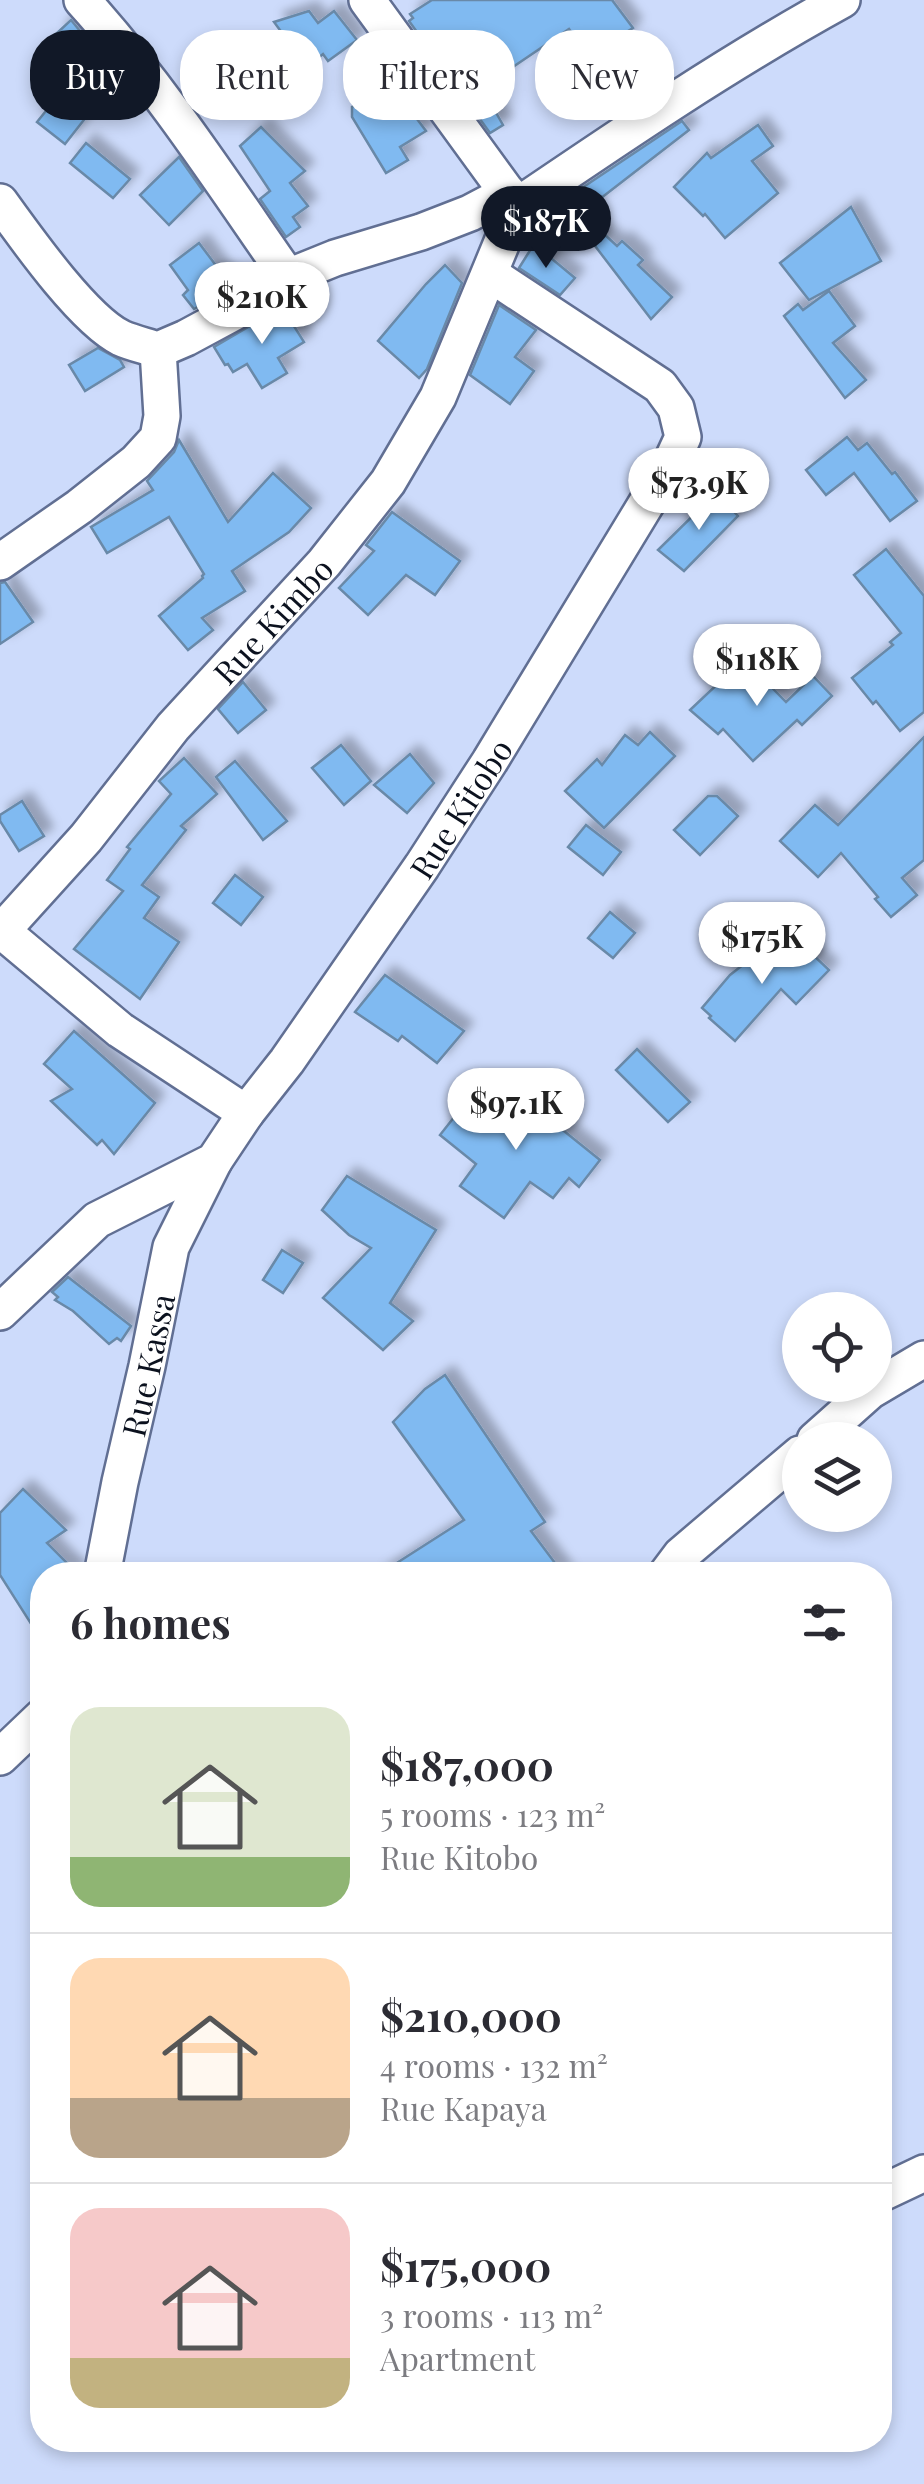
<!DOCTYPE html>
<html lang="en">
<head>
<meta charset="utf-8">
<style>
	:root { --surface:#fff; --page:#f7f7f7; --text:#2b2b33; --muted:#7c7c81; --line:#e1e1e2; --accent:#111827 }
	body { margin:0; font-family:"Playfair Display",serif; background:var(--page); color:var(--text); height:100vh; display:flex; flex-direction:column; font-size:38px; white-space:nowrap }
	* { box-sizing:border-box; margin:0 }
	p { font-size:32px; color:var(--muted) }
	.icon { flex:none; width:55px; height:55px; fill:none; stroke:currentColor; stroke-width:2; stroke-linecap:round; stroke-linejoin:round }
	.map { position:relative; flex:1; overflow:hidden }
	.panel { position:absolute; left:30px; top:1562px; width:862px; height:890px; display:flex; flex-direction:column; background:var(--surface); border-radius:40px; box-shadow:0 5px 15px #0003 }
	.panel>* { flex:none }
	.banner { position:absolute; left:30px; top:30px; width:865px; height:90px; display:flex; gap:20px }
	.tools { position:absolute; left:782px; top:1292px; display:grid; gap:20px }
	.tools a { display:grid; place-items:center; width:110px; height:110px; border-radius:50%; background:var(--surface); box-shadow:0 5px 15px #0003; font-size:50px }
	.price { position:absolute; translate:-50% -85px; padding:0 22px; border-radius:35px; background:#fff; color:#222; font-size:32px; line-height:65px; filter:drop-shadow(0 2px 5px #0008) }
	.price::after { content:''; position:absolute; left:50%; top:60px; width:30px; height:22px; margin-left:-15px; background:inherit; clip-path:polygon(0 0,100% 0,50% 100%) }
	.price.selected { background:var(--accent); color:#fff }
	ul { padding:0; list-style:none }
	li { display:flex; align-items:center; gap:30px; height:250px; padding:0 40px }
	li+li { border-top:2px solid var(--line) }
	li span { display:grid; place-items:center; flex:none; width:280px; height:200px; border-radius:30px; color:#555 }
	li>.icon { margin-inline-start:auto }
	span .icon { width:120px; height:120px; fill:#fffc; stroke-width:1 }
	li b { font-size:42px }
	h2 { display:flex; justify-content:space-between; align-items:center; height:120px; padding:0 40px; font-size:42px }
	.tag { padding:0 35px; border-radius:40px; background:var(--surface); box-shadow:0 5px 15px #0003; font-size:35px; line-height:90px }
	.tag.selected { background:var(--accent); color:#fff }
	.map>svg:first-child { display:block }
	.building { fill:#80baf1; stroke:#6989a8; stroke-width:2.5; filter:url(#shadow) }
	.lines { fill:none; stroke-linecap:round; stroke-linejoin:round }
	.minor-casing { stroke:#616f93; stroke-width:40 }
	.minor { stroke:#fff; stroke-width:35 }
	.labels { text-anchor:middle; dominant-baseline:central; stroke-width:10; stroke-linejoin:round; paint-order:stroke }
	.street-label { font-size:32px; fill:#0b111e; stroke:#cddbfb }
</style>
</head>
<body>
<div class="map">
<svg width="924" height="2484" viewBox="0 0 924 2484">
	<defs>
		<filter id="shadow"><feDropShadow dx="9" dy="-9" stdDeviation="5" flood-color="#0004"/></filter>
	</defs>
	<rect width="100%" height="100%" fill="#cddbfb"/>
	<g class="building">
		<polygon points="432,0 612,0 633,28 625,33 627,36 593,62 569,29 482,88 503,125 490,133 409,21 413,18 410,14"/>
		<polygon points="309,11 318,23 334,11 357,40 328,61 323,54 307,67 274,22"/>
		<polygon points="71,20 143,108 136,114 57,33"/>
		<polygon points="390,83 426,131 400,147 408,160 386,173 352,117 352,107"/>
		<polygon points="66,86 98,102 65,144 37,122"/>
		<polygon points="682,121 689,130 574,219 561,202"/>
		<polygon points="758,125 773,146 752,161 778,193 725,238 705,214 703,216 674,187 707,153 711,158"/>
		<polygon points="261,127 305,171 290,183 308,206 293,217 300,227 286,237 260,199 270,191 240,146"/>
		<polygon points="86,143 130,179 113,198 70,163"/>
		<polygon points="179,157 203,191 169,225 140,195"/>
		<polygon points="851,207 881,261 809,300 780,263"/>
		<polygon points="603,233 617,246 622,241 643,260 638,265 672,297 651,319 592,242"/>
		<polygon points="199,243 233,288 194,309 183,295 188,290 170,265"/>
		<polygon points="534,244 575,278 560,295 519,268"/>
		<polygon points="445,265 462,283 427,369 419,378 378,341 426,284"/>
		<polygon points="829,291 855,326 833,343 866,380 845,398 784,316 798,304 803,310"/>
		<polygon points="499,305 536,330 515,357 534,371 510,404 470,375"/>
		<polygon points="282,307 304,342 278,358 287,373 262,388 247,364 233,372 228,364 225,365 214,347"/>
		<polygon points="98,348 120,360 124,367 85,391 69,365"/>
		<polygon points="847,437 858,450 867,443 892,474 895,472 917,501 890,521 854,473 826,495 806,470"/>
		<polygon points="179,440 228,522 273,473 311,508 289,532 232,571 245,591 202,618 213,630 188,650 159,616 203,578 202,576 204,574 169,517 107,553 91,527 153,490 147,481 174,452"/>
		<polygon points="716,493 738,516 684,571 658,550"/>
		<polygon points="392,512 460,561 435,595 406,575 368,615 339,588 374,551 366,545"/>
		<polygon points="886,549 924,596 924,712 900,731 876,701 873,704 852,678 893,645 890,642 901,633 854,575"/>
		<polygon points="5,582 33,622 0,644 0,583"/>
		<polygon points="744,659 786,702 813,676 832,696 802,725 797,720 753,761 723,729 718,734 690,710"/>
		<polygon points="243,682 266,710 238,733 218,709"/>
		<polygon points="650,732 675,756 604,828 565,791 597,759 602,765 625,735 638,745"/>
		<polygon points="924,737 924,860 902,878 917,895 891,917 875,899 878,897 841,853 818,877 780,841 815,805 838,825"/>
		<polygon points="341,745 371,781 344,805 312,768"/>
		<polygon points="410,754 434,783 407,813 374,785"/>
		<polygon points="184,758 217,794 181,826 186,830 142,885 159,897 144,918 179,942 140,999 74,949 123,891 107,880 130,849 127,847 171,794 159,781"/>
		<polygon points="235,761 287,821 263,840 216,777"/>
		<polygon points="708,796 717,796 738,816 700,855 674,830"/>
		<polygon points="22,801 44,836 19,851 0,821 0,815"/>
		<polygon points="586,825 621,852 603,875 568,847"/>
		<polygon points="235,875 263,897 241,925 213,903"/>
		<polygon points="610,912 635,933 613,958 588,938"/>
		<polygon points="776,939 796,964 809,951 829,970 796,1004 781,989 735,1041 709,1018 711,1016 702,1008 730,975"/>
		<polygon points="385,975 464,1031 437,1063 402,1036 398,1041 355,1012"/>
		<polygon points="74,1031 155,1103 114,1154 102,1140 97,1145 51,1101 72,1089 44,1064"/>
		<polygon points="637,1049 690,1102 668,1122 616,1070"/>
		<polygon points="513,1090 600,1160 579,1187 569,1178 553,1198 530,1182 504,1218 460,1186 476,1164 440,1135 466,1102 490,1121"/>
		<polygon points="347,1176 436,1230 390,1303 413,1321 383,1350 323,1298 371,1248 349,1235 322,1210"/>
		<polygon points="282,1250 303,1263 283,1293 263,1280"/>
		<polygon points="68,1277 131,1326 121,1341 117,1338 109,1344 73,1311 55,1300 58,1297 52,1292"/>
		<polygon points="445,1375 545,1522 531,1531 564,1575 378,1575 464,1520 393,1422 425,1389"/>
		<polygon points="23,1489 66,1530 47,1543 79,1575 42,1575 42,1641 0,1575 0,1513"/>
	</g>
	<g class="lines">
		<g class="minor-casing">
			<g id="minor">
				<path d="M82,0c77,85 140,182 206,277"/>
				<polyline points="367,0 517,206"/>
				<path d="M0,202c26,36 83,117 121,136 11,5 25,8 37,12l28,-12 52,-28 50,-33 47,-19 86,-26 49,-19 38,-20"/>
				<path d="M517,206c106,-72 212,-144 325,-206"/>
				<polyline points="0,562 79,507 136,462 158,438 162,416 158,350"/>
				<polyline points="2,931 120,1030 246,1113"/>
				<path id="s1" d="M0,933l86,-95 87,-111 151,-164 64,-81 50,-85 79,-191"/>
				<path id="s2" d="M0,1312l97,-92 117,-59 32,-48 41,-52 135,-195 68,-105 181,-298 12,-26 -7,-29 -16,-22 -170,-112"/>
				<polyline points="815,1440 870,1391 924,1359"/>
				<path id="s3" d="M102,1575l18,-93 27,-116 24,-119 43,-86"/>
				<polyline points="666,1575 681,1555 800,1454"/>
				<polyline points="0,1757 42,1717"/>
				<polyline points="880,2194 924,2173"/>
			</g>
		</g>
		<use href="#minor" class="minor"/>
	</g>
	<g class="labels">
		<g class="street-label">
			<text stroke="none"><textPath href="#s1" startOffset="415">Rue Kimbo</textPath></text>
			<text stroke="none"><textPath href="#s2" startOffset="695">Rue Kitobo</textPath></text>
			<text stroke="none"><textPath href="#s3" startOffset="215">Rue Kassa</textPath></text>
		</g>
	</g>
</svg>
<div class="tools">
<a><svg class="icon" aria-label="locate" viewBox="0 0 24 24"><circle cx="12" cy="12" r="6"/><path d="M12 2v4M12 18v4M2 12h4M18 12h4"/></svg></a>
<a><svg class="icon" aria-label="layers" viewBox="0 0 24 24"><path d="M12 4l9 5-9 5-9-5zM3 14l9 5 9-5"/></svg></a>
</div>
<b class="price selected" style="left:546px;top:271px">$187K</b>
<b class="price" style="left:262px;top:347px">$210K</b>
<b class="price" style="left:699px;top:533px">$73.9K</b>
<b class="price" style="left:757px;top:709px">$118K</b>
<b class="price" style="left:762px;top:987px">$175K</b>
<b class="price" style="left:516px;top:1153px">$97.1K</b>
<div class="banner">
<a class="tag selected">Buy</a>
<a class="tag">Rent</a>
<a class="tag">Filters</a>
<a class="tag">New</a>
</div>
<section class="panel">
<h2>6 homes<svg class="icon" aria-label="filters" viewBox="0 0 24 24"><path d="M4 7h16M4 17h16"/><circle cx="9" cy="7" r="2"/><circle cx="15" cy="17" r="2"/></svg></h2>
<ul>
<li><span style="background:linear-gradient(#dfe7d0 75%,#8fb573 0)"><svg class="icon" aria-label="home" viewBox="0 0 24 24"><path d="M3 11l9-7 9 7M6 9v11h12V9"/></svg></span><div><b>$187,000</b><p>5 rooms · 123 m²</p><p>Rue Kitobo</p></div></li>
<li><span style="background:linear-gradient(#ffd9b3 70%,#b9a48a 0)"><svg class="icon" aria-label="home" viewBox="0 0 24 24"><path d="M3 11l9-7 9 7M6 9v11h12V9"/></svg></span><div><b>$210,000</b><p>4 rooms · 132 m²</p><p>Rue Kapaya</p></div></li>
<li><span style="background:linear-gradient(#f6c9c9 75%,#c2b280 0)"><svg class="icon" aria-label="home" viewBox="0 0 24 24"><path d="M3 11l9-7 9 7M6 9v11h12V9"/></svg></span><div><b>$175,000</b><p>3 rooms · 113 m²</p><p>Apartment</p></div></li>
</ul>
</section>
</div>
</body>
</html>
